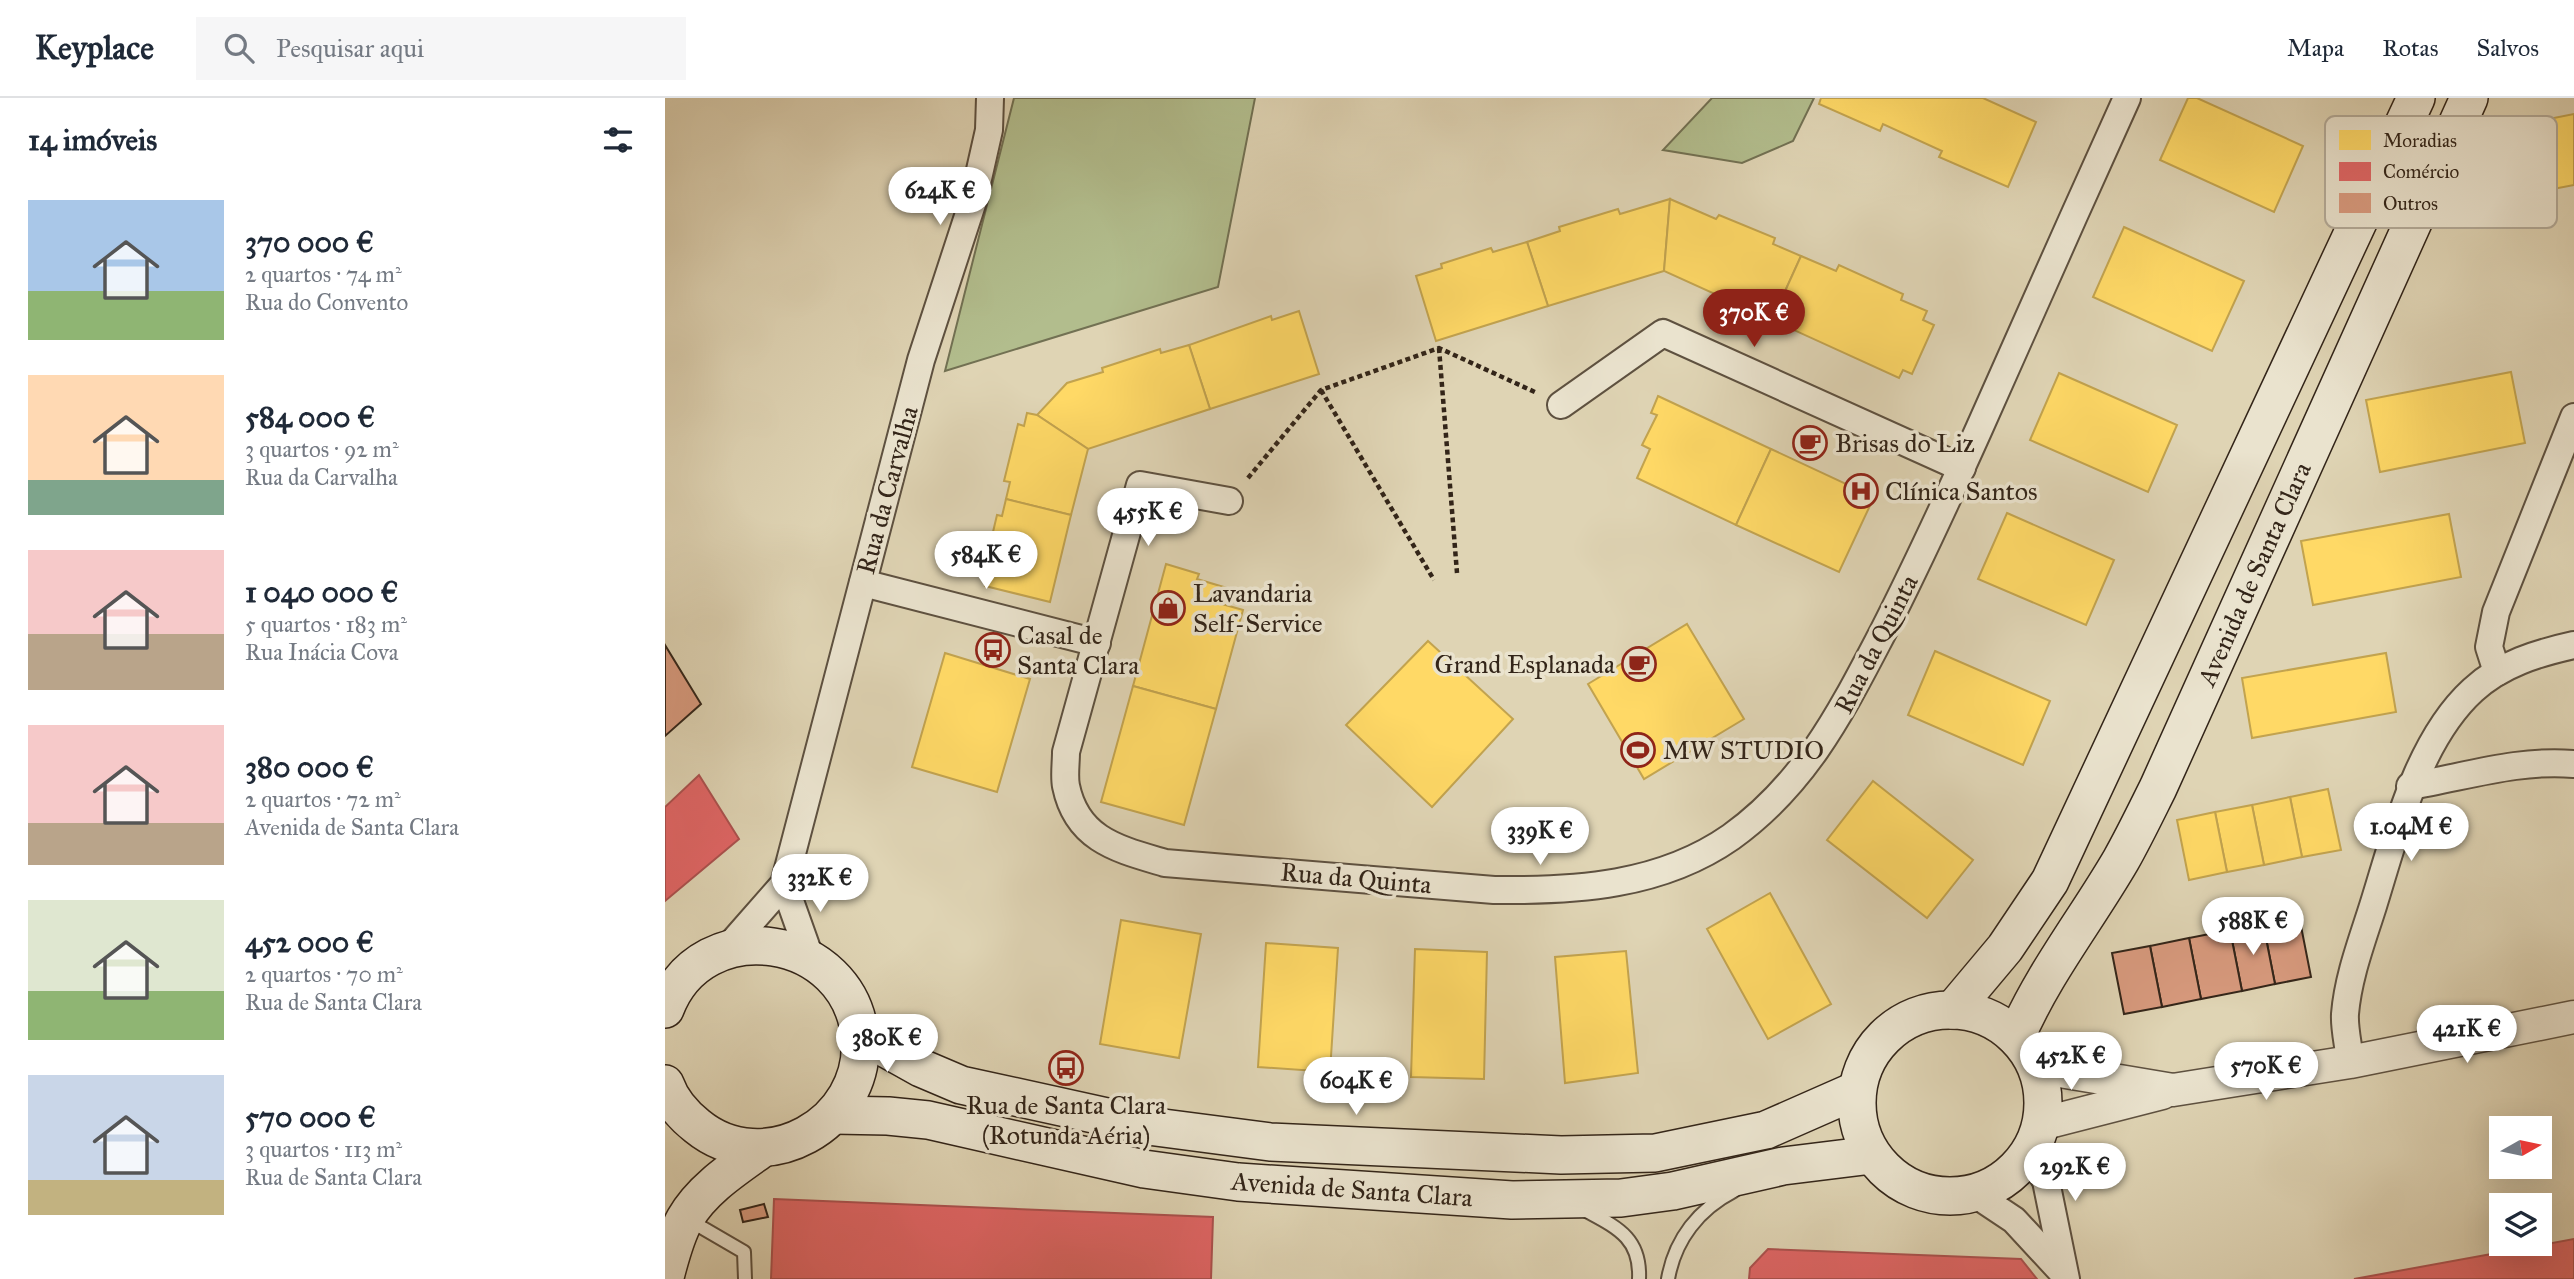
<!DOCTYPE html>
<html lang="pt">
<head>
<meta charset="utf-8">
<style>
	:root { --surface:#fff; --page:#f6f6f7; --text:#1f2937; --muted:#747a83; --line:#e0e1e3; --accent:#8f2418 }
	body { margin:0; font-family:"IM FELL Great Primer",serif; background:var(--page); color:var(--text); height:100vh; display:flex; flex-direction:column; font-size:26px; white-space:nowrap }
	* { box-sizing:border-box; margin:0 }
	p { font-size:23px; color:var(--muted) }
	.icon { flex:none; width:38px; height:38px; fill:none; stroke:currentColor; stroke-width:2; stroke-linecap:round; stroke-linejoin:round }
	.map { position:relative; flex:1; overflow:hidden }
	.drawer { display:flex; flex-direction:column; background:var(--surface); width:665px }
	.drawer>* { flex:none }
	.needle { width:46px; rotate:81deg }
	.tools { position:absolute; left:1824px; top:1018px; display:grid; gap:14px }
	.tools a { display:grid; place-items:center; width:63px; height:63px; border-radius:0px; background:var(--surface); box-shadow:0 7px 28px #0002; font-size:35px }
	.price { position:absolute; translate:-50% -60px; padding:0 16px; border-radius:24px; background:#fff; color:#222; font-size:23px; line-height:46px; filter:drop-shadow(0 2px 4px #0008) }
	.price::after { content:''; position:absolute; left:50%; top:42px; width:21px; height:16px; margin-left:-10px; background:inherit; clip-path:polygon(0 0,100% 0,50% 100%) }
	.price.on { background:var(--accent); color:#fff }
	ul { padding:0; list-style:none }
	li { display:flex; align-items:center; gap:21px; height:175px; padding:0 28px }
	li span { display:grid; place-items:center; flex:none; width:196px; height:140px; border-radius:0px; color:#555 }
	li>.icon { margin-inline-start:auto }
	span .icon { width:84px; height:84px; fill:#fffc; stroke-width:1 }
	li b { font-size:30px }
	h2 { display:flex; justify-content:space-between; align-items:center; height:84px; padding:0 28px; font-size:30px }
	header { display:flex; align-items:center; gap:42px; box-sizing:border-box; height:98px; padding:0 35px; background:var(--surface); border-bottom:2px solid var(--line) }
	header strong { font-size:33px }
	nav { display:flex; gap:38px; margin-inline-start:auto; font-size:24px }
	.search { width:490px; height:63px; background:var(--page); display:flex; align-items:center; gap:18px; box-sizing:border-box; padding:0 24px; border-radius:0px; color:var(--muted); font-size:26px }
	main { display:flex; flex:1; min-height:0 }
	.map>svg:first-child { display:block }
	.green { fill:#b2bd8d; stroke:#727153; stroke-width:2 }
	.homes { fill:#ffd966; stroke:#c2a34f; stroke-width:2 }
	.shops { fill:#e06666; stroke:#ac524f; stroke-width:2 }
	.building { fill:#d89a7e; stroke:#332519; stroke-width:2 }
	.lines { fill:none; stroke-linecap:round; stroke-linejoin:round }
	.service-casing { stroke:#5e5140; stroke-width:16 }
	.minor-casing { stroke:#5e5140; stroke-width:30 }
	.tertiary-casing { stroke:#5e5140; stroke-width:35 }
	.secondary-casing { stroke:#332519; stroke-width:40 }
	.path { stroke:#332519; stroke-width:4.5; stroke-dasharray:5 3.5; stroke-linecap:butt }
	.service { stroke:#eae3ce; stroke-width:12 }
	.minor { stroke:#eae3ce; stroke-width:26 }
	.tertiary { stroke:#eae3ce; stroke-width:32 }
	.secondary { stroke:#eae3ce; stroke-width:37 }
	.labels { text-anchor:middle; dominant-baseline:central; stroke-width:7; stroke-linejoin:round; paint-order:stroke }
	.poi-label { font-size:26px; fill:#332519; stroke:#eae3ce; text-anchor:start }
	.street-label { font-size:26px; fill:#332519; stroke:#eae3ce }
	.key { fill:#eae3ce; stroke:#b3aa98; stroke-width:2 }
	.key-label { font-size:19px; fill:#332519 }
</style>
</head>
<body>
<header>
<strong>Keyplace</strong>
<div class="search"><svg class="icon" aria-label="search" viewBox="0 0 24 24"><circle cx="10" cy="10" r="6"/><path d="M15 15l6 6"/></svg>Pesquisar aqui</div>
<nav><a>Mapa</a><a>Rotas</a><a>Salvos</a></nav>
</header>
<main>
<section class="drawer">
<h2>14 imóveis<svg class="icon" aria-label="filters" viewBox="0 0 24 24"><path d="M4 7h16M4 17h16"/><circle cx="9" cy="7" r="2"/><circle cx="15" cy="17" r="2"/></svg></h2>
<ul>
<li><span style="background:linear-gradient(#a9c7e8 65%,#8fb573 0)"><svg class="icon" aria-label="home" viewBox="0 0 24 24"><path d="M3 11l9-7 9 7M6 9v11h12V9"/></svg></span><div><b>370 000 €</b><p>2 quartos · 74 m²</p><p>Rua do Convento</p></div></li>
<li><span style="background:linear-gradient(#ffd9b3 75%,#7fa58c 0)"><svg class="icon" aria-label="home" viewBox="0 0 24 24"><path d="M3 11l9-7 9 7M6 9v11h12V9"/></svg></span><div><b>584 000 €</b><p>3 quartos · 92 m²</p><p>Rua da Carvalha</p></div></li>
<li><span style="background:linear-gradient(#f6c9c9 60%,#b9a48a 0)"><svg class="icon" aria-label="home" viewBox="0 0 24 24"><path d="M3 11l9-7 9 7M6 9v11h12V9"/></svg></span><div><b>1 040 000 €</b><p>5 quartos · 183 m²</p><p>Rua Inácia Cova</p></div></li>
<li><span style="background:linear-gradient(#f6c9c9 70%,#b9a48a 0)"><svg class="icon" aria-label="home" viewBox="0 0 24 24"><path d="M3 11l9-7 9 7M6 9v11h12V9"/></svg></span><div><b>380 000 €</b><p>2 quartos · 72 m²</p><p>Avenida de Santa Clara</p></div></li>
<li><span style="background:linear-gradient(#dfe7d0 65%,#8fb573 0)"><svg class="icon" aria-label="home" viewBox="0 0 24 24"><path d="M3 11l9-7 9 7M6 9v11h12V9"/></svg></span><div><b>452 000 €</b><p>2 quartos · 70 m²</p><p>Rua de Santa Clara</p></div></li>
<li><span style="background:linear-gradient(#c9d6e8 75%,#c2b280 0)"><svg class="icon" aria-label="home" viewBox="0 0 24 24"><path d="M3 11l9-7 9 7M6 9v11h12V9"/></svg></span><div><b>570 000 €</b><p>3 quartos · 113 m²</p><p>Rua de Santa Clara</p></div></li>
</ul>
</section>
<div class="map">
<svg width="1909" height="1181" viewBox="0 0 1909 1181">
	<rect width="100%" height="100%" fill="#dfd4b4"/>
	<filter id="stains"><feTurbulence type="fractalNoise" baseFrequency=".00286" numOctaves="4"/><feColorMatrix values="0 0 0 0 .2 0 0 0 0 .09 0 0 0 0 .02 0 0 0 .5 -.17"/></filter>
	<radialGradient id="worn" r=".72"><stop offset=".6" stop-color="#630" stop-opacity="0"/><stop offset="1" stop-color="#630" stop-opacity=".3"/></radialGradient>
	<g class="green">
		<polygon points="349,0 590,0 553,189 280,273"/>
		<polygon points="1047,0 1149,0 1128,43 1077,65 998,52"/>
	</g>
	<g class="homes">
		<polygon points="1156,0 1318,0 1371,24 1343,89 1274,59 1277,53 1218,26 1215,33 1154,6"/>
		<polygon points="1523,0 1532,0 1638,48 1609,114 1495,62"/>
		<polygon points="1909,16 1909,87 1851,98 1838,30"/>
		<polygon points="1005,101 999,173 883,208 862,144 895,133 894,129 953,111 955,116"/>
		<polygon points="1005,101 1051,121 1054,117 1110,140 1108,146 1136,158 1107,222 999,173"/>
		<polygon points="1459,129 1579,183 1547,253 1428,199"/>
		<polygon points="862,144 883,208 771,243 751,178 777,170 776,166 826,150 828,154"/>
		<polygon points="1136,158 1171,173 1174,167 1238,196 1236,202 1262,213 1258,222 1269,227 1247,276 1238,272 1234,280 1107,222"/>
		<polygon points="634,213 654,276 545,311 524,247 606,218 607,222"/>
		<polygon points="524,247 545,311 423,351 372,317 402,285 438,274 437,270 495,251 496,255"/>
		<polygon points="1846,274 1860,345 1715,374 1701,302"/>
		<polygon points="1394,275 1512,327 1483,394 1365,342"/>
		<polygon points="993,298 1106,351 1071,427 972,380 985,351 977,347 992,317 986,315"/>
		<polygon points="362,315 372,317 423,351 406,417 341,401 345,384 339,383 353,326 359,328"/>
		<polygon points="1106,351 1209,399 1174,474 1071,427"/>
		<polygon points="341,401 406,417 385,504 320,488 323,473 319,472 332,417 337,418"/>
		<polygon points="1342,415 1449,462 1421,527 1313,481"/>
		<polygon points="1784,416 1796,479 1648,507 1636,443"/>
		<polygon points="501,466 534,476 532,481 562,490 557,506 578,512 551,611 468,588"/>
		<polygon points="1022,526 1079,621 979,681 923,586"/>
		<polygon points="763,543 848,621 767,709 681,627"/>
		<polygon points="1270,553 1385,603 1358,667 1243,617"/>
		<polygon points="280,555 365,581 332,694 247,669"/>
		<polygon points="1721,555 1731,614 1587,640 1577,580"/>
		<polygon points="468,588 551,611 519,727 436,704"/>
		<polygon points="1208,683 1308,762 1262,820 1162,742"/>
		<polygon points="1663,691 1676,752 1637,759 1625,699"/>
		<polygon points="1625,699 1637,759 1599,767 1587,707"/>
		<polygon points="1587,707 1599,767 1562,774 1550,714"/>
		<polygon points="1550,714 1562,774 1524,782 1512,722"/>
		<polygon points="1105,795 1166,906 1103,941 1042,831"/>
		<polygon points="456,822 536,836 514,960 435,946"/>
		<polygon points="601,845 673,850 665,974 593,969"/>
		<polygon points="750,851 822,854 819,981 746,979"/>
		<polygon points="961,853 973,975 900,985 890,859"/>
	</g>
	<g class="shops">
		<polygon points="34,677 74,741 0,803 0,709"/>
		<polygon points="109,1101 548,1119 546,1181 106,1181"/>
		<polygon points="1909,1141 1909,1181 1689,1181"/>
		<polygon points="1103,1151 1356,1161 1372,1181 1084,1181 1085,1170"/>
	</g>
	<g class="building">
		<polygon points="0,547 36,606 0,638"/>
		<polygon points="1634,818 1646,879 1610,886 1598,825"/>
		<polygon points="1598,825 1610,886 1577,893 1565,832"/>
		<polygon points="1565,832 1577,893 1536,901 1524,840"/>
		<polygon points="1524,840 1536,901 1497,909 1485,848"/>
		<polygon points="1485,848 1497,909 1459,916 1447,855"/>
		<polygon points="99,1106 103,1119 78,1124 75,1112"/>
	</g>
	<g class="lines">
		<g class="service-casing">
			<g id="service">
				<path d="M918,1111c33,18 58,28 56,70"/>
				<polyline points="24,1122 79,1154 80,1181"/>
				<path d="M1003,1181c7,-40 31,-70 66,-88"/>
			</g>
		</g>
		<g class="minor-casing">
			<g id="minor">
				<polyline points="896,307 998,235 1297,370"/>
				<path d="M564,403l-89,-16 -74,267c0,11 -2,24 0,34 11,54 52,63 99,77l329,27c82,1 167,-4 237,-53 75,-54 110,-125 152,-205 34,-67 65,-134 96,-203 49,-110 98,-221 148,-331"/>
				<polyline points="198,485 432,545"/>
				<polyline points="1832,574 1824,549 1831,514 1909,319"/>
				<path d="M1745,688c55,-9 108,-27 164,-22"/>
				<polyline points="119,786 146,862"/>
				<polyline points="61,852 119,786 256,262 308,103 324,32 325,0"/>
				<path d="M1685,964c-1,-15 -6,-33 -5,-48 3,-37 17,-73 28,-108 22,-70 44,-165 100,-216 28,-26 65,-37 101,-45"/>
				<polyline points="1364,1056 1381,1083 1401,1181"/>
				<polyline points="1310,1096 1349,1122 1399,1176"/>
			</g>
		</g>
		<g class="tertiary-casing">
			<g id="tertiary">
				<polyline points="1371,969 1508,992 1685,964 1909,919"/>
				<polyline points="1376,1026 1497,995"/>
			</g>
		</g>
		<g class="secondary-casing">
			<g id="secondary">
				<path d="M0,911c37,-99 186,-76 195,29 7,86 -96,143 -163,88 -14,-11 -26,-25 -32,-42"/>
				<polyline points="1288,912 1340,850 1385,783 1751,0"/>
				<circle cx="1285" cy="1005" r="93"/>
				<polyline points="193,930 222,951 256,970 296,987 483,1028 605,1044 896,1057 990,1055 1101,1032 1192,992"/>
				<path d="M1351,939c27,-63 70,-117 105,-177 13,-23 25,-48 37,-72l311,-690"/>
				<polyline points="169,1017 223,1018 263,1022 479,1071 573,1084 847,1102 956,1100 1008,1093 1118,1068 1207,1057"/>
				<path d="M0,1179c5,-19 10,-40 20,-58 17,-30 50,-51 78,-71"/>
			</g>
		</g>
		<g class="path">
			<polyline points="774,250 792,475"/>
			<polyline points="656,292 769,482"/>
			<polyline points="583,380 656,292 774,250 872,295"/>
		</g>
		<use href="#service" class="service"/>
		<use href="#minor" class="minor"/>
		<use href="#tertiary" class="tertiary"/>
		<use href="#secondary" class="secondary"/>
	</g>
	<defs>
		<g id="cafe-ring" transform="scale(1.75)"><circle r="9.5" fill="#eae3ce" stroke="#8f2418" stroke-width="1.5"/><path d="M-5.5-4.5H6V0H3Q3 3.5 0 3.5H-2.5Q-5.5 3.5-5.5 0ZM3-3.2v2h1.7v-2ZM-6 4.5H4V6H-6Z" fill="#8f2418"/></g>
		<g id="hospital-ring" transform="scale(1.75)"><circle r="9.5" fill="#eae3ce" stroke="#8f2418" stroke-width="1.5"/><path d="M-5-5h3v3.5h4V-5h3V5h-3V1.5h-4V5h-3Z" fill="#8f2418"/></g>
		<g id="shop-ring" transform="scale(1.75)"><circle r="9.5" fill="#eae3ce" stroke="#8f2418" stroke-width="1.5"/><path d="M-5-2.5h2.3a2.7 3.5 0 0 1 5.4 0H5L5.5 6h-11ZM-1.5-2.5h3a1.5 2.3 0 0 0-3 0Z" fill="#8f2418"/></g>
		<g id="bus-ring" transform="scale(1.75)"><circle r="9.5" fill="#eae3ce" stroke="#8f2418" stroke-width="1.5"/><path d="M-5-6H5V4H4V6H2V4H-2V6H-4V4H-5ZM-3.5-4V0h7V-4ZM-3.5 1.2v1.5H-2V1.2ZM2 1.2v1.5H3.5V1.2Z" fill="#8f2418"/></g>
		<g id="stadium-ring" transform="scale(1.75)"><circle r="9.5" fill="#eae3ce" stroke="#8f2418" stroke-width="1.5"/><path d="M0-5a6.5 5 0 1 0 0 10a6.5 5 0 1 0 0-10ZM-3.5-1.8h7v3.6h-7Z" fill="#8f2418"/></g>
	</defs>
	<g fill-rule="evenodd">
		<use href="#cafe-ring" x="1145" y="345"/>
		<use href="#hospital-ring" x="1196" y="393"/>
		<use href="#shop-ring" x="503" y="510"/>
		<use href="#bus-ring" x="328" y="552"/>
		<use href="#cafe-ring" x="974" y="566"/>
		<use href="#stadium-ring" x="973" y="652"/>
		<use href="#bus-ring" x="401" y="970"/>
	</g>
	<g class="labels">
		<g class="poi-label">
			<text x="1170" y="345">Brisas do Liz</text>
			<text x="1220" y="393">Clínica Santos</text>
			<text x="528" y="495">Lavandaria<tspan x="528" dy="30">Self-Service</tspan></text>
			<text x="352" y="537">Casal de<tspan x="352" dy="30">Santa Clara</tspan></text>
			<text x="950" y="566" text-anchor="end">Grand Esplanada</text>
			<text x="998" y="652">MW STUDIO</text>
			<text x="401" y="1007" text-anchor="middle">Rua de Santa Clara<tspan x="401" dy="30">(Rotunda Aéria)</tspan></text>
		</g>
		<g class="street-label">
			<text transform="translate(222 392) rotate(-75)">Rua da Carvalha</text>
			<text transform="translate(1589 476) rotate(-66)">Avenida de Santa Clara</text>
			<text transform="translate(1211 546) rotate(-63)">Rua da Quinta</text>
			<text transform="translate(691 780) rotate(5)">Rua da Quinta</text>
			<text transform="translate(687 1091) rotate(4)">Avenida de Santa Clara</text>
		</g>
	</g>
	<rect x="1660" y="18" width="232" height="112" rx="10" class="key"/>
	<rect x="1674" y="32" width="32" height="20" fill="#ffd966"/>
	<rect x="1674" y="64" width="32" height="19" fill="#e06666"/>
	<rect x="1674" y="95" width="32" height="20" fill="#d89a7e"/>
	<g class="key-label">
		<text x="1718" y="49">Moradias</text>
		<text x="1718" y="80">Comércio</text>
		<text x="1718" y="112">Outros</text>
	</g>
	<rect width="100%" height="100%" filter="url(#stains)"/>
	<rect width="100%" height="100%" fill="url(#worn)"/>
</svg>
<div class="tools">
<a><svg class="needle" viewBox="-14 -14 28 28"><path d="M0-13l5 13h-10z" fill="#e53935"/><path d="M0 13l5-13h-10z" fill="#747a83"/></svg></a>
<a><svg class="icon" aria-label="layers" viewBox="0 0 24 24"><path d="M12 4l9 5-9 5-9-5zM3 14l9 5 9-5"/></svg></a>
</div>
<b class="price" style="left:275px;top:129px">624K €</b>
<b class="price on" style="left:1089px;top:251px">370K €</b>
<b class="price" style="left:483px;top:450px">455K €</b>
<b class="price" style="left:321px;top:493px">584K €</b>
<b class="price" style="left:1746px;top:765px">1.04M €</b>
<b class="price" style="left:875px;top:769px">339K €</b>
<b class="price" style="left:155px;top:816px">332K €</b>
<b class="price" style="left:1588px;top:859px">588K €</b>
<b class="price" style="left:1802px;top:967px">421K €</b>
<b class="price" style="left:222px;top:976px">380K €</b>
<b class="price" style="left:1406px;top:994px">452K €</b>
<b class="price" style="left:1601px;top:1004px">570K €</b>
<b class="price" style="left:691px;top:1019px">604K €</b>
<b class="price" style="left:1410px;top:1105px">292K €</b>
</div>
</main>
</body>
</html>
